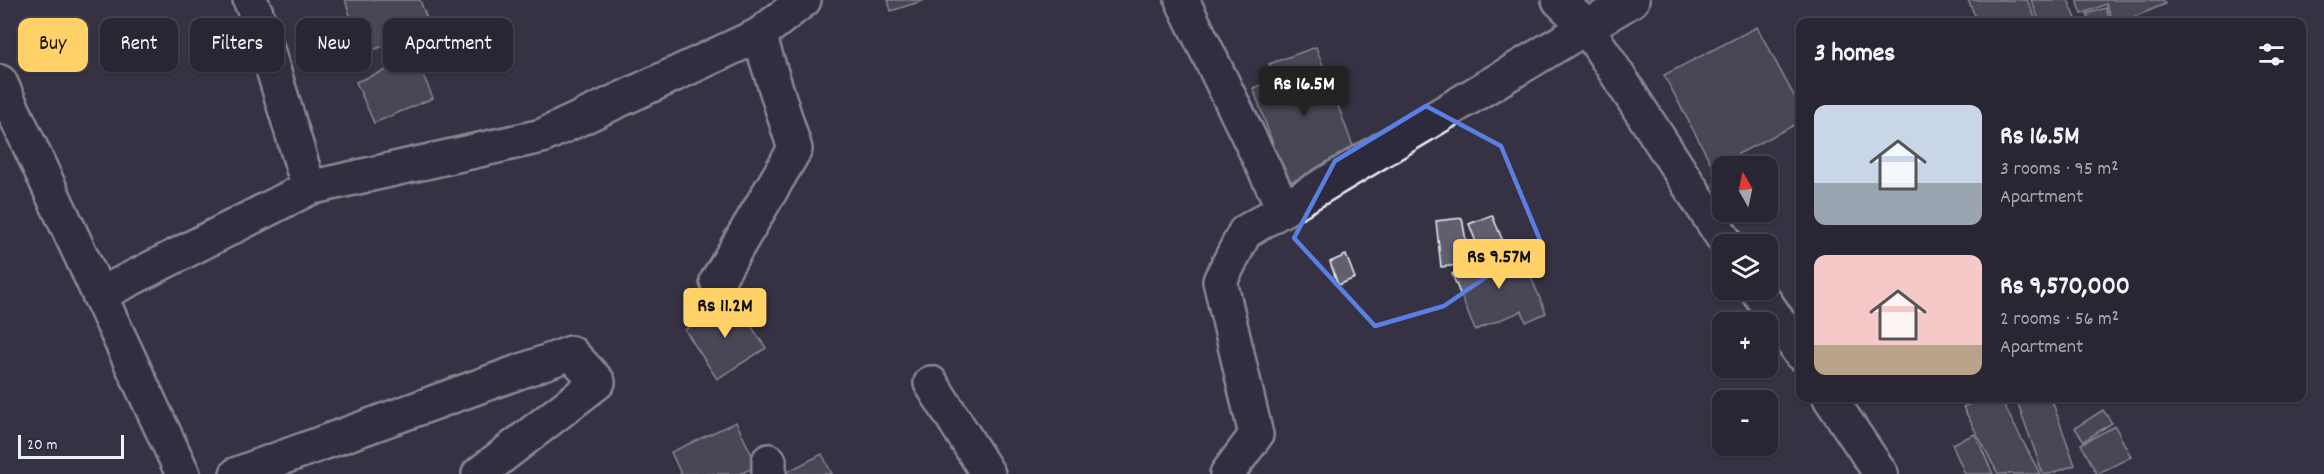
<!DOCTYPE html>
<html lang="en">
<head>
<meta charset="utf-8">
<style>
	:root { --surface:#282633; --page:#34323f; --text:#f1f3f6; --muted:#a5a5ac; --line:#44434e; --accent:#ffd166 }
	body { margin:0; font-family:Dekko,sans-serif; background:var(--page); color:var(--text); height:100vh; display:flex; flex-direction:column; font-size:22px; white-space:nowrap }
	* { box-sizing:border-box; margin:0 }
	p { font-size:20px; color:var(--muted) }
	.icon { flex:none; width:33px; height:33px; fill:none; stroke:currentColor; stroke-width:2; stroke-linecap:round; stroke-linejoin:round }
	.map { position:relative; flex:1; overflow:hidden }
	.details { position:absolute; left:1796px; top:18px; width:510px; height:384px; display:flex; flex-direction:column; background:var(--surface); border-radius:12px; box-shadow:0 2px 4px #0004,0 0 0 2px var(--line) }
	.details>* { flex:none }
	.top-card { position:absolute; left:18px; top:18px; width:570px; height:54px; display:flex; gap:12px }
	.needle { width:39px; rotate:351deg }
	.tools { position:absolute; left:1712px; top:156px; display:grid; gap:12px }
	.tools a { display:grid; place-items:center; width:66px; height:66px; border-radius:12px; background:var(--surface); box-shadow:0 2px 4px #0004,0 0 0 2px var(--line); font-size:30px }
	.scale { position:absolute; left:18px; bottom:15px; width:106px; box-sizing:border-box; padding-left:6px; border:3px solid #e8f1f8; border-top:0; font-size:16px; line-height:21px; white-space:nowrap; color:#e8f1f8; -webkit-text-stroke:4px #2f2a3d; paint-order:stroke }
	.price { position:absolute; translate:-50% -51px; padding:0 14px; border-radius:6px; background:var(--accent); color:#111; font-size:20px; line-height:39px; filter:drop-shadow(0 2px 3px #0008) }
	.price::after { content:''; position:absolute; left:50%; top:36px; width:18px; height:14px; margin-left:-9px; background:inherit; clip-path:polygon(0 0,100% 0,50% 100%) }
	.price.selected { background:#222; color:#fff }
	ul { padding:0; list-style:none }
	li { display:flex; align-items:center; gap:18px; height:150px; padding:0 18px }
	li span { display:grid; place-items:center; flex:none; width:168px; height:120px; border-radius:12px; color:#555 }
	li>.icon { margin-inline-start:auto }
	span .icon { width:72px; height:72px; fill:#fffc; stroke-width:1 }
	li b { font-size:26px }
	h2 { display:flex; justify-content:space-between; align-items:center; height:72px; padding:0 18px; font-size:26px }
	.pill { padding:0 21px; border-radius:12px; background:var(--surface); box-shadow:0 2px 4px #0004,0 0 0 2px var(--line); font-size:21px; line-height:54px }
	.pill.selected { background:var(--accent); color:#111 }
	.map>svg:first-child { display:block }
	.building { fill:#605e6e; stroke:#e8f1f8; stroke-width:1.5 }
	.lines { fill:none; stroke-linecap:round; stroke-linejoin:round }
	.minor-casing { stroke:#e8f1f8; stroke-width:38 }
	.minor { stroke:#2f2a3d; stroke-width:33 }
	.marked { fill:none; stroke:#5a7fe2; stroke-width:4.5; stroke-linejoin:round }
</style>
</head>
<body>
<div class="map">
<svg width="2324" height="474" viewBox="0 0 2324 474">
	<rect width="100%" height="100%" fill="#363244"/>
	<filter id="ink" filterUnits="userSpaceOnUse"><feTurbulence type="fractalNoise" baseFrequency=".0167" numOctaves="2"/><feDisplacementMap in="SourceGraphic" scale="12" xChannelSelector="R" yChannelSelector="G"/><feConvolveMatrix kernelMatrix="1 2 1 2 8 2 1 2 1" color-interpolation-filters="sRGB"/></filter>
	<g filter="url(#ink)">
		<g class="building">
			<polygon points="345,0 420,0 431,30 363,53"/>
			<polygon points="888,0 925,0 891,11"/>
			<polygon points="1968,0 2027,0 2037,22 1978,22"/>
			<polygon points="2031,0 2068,0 2077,21 2040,22"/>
			<polygon points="2077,0 2163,0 2165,4 2122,22 2114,22 2106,4 2082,14"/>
			<polygon points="2106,8 2110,22 2090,22 2087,14"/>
			<polygon points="1757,27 1800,107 1800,122 1713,167 1664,75"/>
			<polygon points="411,47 433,98 374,123 356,82 389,69 385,58"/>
			<polygon points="1316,47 1357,157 1287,183 1253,88 1275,80 1269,64"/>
			<polygon points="1492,215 1505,246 1481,255 1469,224"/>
			<polygon points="1462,218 1470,264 1441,267 1436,221"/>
			<polygon points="1519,248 1546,313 1526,322 1522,311 1475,330 1452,274"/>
			<polygon points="1346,255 1355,278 1338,285 1330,262"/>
			<polygon points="732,298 766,348 717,379 685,330"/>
			<polygon points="1983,398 2000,398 2040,474 1998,474 1963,407"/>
			<polygon points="2016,398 2051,398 2075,465 2050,474 2043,474"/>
			<polygon points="2103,410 2112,423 2084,441 2075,428"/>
			<polygon points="736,422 757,466 740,474 681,474 671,452"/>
			<polygon points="2115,426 2131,457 2097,474 2081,444"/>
			<polygon points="1975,434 1993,474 1965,474 1952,444"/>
			<polygon points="822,454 832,474 783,474"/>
		</g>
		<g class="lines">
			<g class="minor-casing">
				<g id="minor">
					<polyline points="250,0 256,13 309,188"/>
					<polyline points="1182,0 1284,209"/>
					<polyline points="1559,0 1586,26 1727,244"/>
					<polyline points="0,82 183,474"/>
					<polyline points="717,281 795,149 759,35"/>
					<polyline points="1757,290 1800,353"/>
					<polyline points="99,295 309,188 542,136 759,35 804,0"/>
					<polyline points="931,383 988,474"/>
					<polyline points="1830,398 1881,474"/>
					<polyline points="769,461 769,474"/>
					<polyline points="237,474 571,353 598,382 479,474"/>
					<polyline points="1227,474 1256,435 1220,281 1245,232 1632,0"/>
				</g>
			</g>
			<use href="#minor" class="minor"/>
		</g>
	</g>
	<path d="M0 0H2324V474H0ZM1426,106l75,40 39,94 -96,66 -69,20 -81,-88 41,-77z" fill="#363244" fill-opacity=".55" fill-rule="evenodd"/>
	<path class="marked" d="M1426,106l75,40 39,94 -96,66 -69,20 -81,-88 41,-77z"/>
</svg>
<div class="tools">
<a><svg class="needle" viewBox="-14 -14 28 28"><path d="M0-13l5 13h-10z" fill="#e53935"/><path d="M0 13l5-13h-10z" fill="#a5a5ac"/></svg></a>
<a><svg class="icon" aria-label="layers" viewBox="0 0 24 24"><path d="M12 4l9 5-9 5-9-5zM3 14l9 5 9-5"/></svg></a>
<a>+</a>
<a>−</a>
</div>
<div class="scale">20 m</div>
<b class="price selected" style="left:1304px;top:117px">Rs 16.5M</b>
<b class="price" style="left:1499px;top:290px">Rs 9.57M</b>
<b class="price" style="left:725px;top:339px">Rs 11.2M</b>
<div class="top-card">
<a class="pill selected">Buy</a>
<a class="pill">Rent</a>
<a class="pill">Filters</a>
<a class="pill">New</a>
<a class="pill">Apartment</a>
</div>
<section class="details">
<h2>3 homes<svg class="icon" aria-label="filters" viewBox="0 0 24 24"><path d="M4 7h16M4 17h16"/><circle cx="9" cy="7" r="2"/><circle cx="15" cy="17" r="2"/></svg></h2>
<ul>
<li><span style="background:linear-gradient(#c9d6e8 65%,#9aa5b1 0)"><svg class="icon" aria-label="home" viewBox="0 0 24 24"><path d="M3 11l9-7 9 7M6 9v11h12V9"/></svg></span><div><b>Rs 16.5M</b><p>3 rooms · 95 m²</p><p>Apartment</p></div></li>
<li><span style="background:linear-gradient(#f6c9c9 75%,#b9a48a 0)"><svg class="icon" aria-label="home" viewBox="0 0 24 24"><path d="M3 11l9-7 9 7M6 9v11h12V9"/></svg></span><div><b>Rs 9,570,000</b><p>2 rooms · 56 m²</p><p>Apartment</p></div></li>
</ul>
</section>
</div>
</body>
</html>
